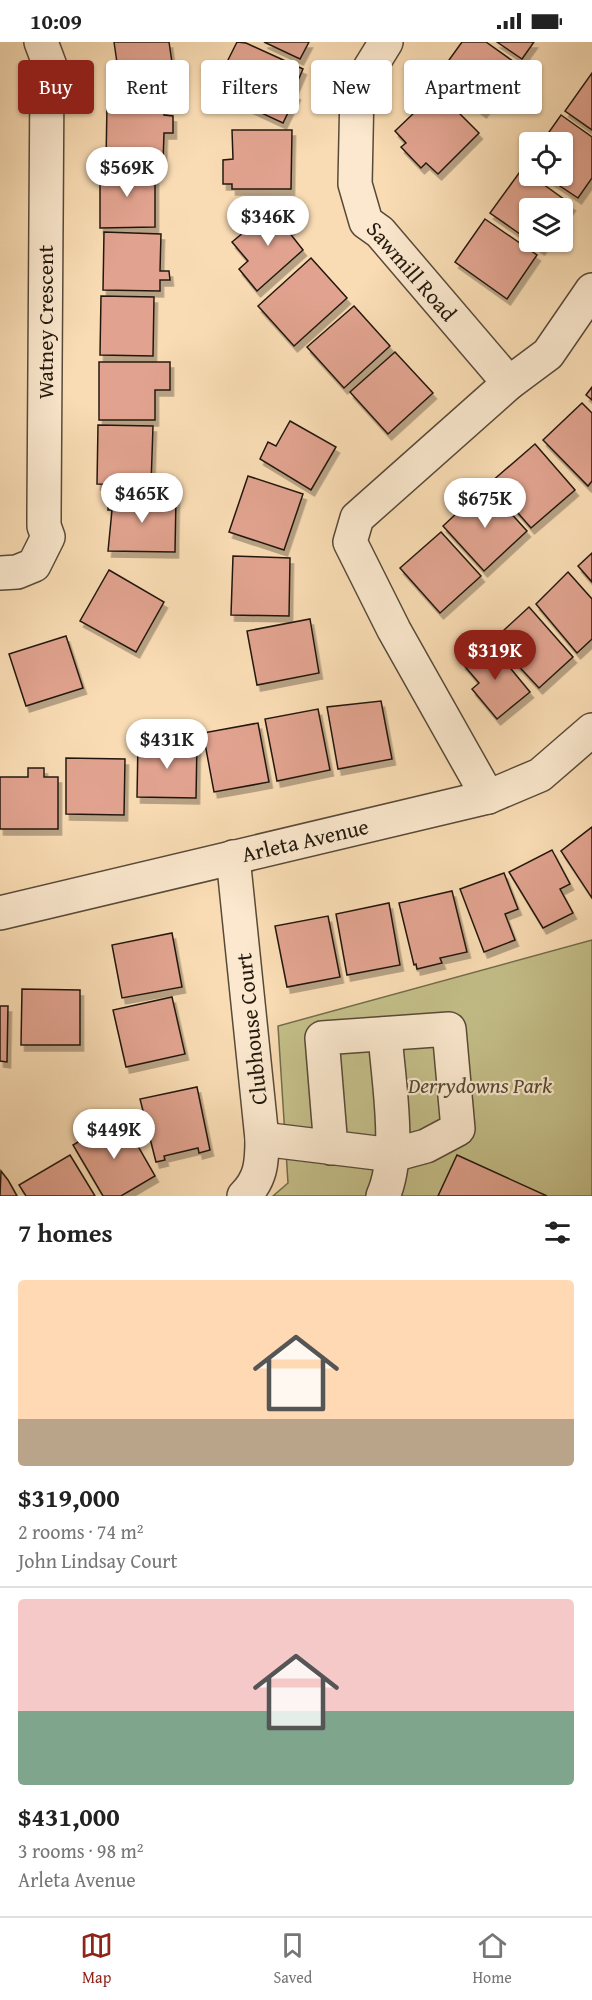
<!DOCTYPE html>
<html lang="en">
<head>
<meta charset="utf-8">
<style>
	:root { --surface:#fff; --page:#f6f6f6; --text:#222; --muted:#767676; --line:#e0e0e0; --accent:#8f2418 }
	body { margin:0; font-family:"Gentium Book Plus",serif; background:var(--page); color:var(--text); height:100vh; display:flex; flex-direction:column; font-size:22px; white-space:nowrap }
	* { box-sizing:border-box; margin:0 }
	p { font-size:20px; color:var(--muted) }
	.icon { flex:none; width:33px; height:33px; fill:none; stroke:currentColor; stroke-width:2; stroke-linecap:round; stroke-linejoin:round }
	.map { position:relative; height:1154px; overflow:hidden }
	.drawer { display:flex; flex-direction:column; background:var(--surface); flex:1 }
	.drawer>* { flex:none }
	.hud { position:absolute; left:18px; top:18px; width:556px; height:54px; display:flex; gap:12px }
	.tools { position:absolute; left:519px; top:90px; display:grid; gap:12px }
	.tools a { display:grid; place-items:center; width:54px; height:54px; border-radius:6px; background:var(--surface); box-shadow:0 2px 4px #0004; font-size:30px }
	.price { position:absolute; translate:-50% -51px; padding:0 14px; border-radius:21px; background:#fff; color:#222; font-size:20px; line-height:39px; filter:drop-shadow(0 2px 3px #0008) }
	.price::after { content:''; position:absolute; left:50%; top:36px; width:18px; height:14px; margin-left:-9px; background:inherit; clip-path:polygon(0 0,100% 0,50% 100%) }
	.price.current { background:var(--accent); color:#fff }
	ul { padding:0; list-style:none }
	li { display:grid; align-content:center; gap:12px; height:318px; padding:0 18px }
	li+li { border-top:2px solid var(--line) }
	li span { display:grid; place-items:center; height:186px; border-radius:6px; color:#555 }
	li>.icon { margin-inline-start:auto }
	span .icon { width:108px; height:108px; fill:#fffc; stroke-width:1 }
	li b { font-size:26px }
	h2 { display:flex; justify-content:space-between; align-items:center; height:72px; padding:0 18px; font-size:26px }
	.pill { padding:0 21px; border-radius:6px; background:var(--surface); box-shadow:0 2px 4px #0004; font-size:21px; line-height:54px }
	.pill.current { background:var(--accent); color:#fff }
	.status { display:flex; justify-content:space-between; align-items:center; height:42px; padding:0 30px; background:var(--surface); direction:ltr }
	.status svg { height:16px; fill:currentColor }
	.tabs { display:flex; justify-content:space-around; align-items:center; height:84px; border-top:2px solid var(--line); background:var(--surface); font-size:16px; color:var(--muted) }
	.tabs a { display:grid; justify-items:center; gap:3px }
	.tabs .current { color:var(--accent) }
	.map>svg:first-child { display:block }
	.park { fill:#c4bf89; stroke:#746c4c; stroke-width:1.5 }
	.building { fill:#e1a38f; stroke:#23190e; stroke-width:1.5; filter:url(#shadow) }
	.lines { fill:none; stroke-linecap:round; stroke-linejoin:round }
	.minor-casing { stroke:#584a38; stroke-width:36 }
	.minor { stroke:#fbe8ce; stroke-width:33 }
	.labels { text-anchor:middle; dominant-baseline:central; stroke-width:4.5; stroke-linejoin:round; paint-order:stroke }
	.street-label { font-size:22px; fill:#23190e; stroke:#fbe8ce }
	.park-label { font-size:22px; font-style:italic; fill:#534b33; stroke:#fbe8ce }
</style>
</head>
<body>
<div class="status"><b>10:09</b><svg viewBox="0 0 49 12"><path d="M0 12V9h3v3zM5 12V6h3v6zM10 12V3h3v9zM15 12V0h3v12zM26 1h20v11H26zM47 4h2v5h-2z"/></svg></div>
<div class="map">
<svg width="592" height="1154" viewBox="0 0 592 1154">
	<defs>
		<filter id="shadow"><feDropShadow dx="3.5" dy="6" stdDeviation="0" flood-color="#0004"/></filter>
	</defs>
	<rect width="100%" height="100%" fill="#f9dcb4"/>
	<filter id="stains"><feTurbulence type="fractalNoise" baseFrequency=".00333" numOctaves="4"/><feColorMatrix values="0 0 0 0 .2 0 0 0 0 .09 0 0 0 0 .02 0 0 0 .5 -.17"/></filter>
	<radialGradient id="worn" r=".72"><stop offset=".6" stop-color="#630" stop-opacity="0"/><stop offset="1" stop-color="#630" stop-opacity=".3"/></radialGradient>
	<polygon class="park" points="592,898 592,1154 273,1154 288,1141 278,984"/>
	<g class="building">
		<polygon points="114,0 169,0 176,48 122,55"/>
		<polygon points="237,0 246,1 303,27 293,50 297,52 283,81 229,56 241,30 227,20"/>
		<polygon points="264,0 309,0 300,17"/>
		<polygon points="462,0 486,0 517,22 483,70 436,36"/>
		<polygon points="497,0 534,0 522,17"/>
		<polygon points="592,31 592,88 565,69"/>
		<polygon points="437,49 479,91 438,132 426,121 421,126 401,105 406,101 395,89"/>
		<polygon points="107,62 164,62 164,73 173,74 173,91 164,91 163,121 106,120"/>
		<polygon points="561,73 592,95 592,136 578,156 545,134 562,134 562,100 542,100"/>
		<polygon points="232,88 292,88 291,147 232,147 232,142 223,142 223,118 233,117"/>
		<polygon points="100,126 155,126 155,185 100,186"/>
		<polygon points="522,127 572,163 562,177 562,166 530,166 530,199 490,171"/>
		<polygon points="279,161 297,182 288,189 303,208 257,249 239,227 248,219 232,200"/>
		<polygon points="485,177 537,213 507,257 455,220"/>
		<polygon points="104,190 161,192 160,229 169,229 170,238 160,238 160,249 103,248"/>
		<polygon points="531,200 546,200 541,207"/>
		<polygon points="311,216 347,256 294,304 258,264"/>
		<polygon points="101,254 154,255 153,314 100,313"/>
		<polygon points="354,264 390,304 344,346 307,305"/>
		<polygon points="395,310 433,351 388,392 350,350"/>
		<polygon points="99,320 170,320 170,348 155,348 155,378 99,378"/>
		<polygon points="592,345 592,358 586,353"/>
		<polygon points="582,361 592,371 592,439 588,444 543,398"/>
		<polygon points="290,379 336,405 311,448 260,417 268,400 276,404"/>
		<polygon points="98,383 153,384 151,443 97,442"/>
		<polygon points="535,402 575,448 531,486 491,440"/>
		<polygon points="248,434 303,452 284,508 229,490"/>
		<polygon points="486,444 527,489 484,529 443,484"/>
		<polygon points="108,454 176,455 175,510 108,509 112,468 108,468"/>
		<polygon points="441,490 481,534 440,571 400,526"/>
		<polygon points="592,511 592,540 578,524"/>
		<polygon points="233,514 290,516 289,574 231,573"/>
		<polygon points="109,528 164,560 136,610 80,579"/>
		<polygon points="568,530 592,557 592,597 577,611 536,562"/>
		<polygon points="529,565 573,615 539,646 512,617 522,609 504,588"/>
		<polygon points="310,577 319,631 257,643 247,589"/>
		<polygon points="66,594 83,646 26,664 9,612"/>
		<polygon points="488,599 530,650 497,677 472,647 479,641 462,621"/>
		<polygon points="381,659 392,717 338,727 327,665"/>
		<polygon points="318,667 330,728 277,739 265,677"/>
		<polygon points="258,681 269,740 214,750 203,691"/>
		<polygon points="138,700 197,700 196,756 137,755"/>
		<polygon points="66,716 125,717 124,773 66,772"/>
		<polygon points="28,726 44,726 44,735 58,735 58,787 0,787 0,735 28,735"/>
		<polygon points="592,785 592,856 561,809"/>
		<polygon points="552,808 570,842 560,847 573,871 543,886 509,830"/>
		<polygon points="504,831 518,867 505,872 515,898 484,910 460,847"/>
		<polygon points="452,849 467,910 440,916 442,921 417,927 416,922 414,923 399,861"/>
		<polygon points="389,861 400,923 347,933 336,872"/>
		<polygon points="328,874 340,935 287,945 275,884"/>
		<polygon points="172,891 182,945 122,956 112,903"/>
		<polygon points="22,947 80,948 80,1003 21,1003"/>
		<polygon points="172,955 185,1012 126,1025 113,968"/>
		<polygon points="0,964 8,964 7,1020 0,1019"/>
		<polygon points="197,1045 210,1108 199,1111 198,1106 164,1114 165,1118 156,1120 140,1057"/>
		<polygon points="119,1076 124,1080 155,1134 121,1154 103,1154 73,1103"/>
		<polygon points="70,1113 95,1154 26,1154 19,1143"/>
		<polygon points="457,1113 547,1154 438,1154"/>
		<polygon points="1,1129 8,1138 17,1154 0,1154"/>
	</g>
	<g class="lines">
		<g class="minor-casing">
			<g id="minor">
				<polyline points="386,0 357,47 355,142 366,180 380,190 509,341"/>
				<polyline points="0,531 17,530 34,523 48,495 44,484 44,470 47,34 50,24 41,0"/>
				<polyline points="488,755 394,588 350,500 357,476 509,341 548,312 592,248"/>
				<path d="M233,815l29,282c0,24 -1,40 -18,57"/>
				<polyline points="0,871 488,755 540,733 592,688"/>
				<polyline points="262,1097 393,1113 426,1104 458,1087 449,987 322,996 331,1106"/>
				<path d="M383,1154c19,-42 5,-116 2,-162"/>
			</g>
		</g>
		<use href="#minor" class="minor"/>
	</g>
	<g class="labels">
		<g class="street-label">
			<text transform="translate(412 229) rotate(49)">Sawmill Road</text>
			<text transform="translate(45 280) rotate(-90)">Watney Crescent</text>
			<text transform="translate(305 798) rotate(-13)">Arleta Avenue</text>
			<text transform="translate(251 987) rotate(-96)">Clubhouse Court</text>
		</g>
		<g class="park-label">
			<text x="480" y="1043">Derrydowns Park</text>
		</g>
	</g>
	<rect width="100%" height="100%" filter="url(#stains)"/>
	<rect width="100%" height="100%" fill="url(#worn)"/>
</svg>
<div class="tools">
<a><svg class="icon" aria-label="locate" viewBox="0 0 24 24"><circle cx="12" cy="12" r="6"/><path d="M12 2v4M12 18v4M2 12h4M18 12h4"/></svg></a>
<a><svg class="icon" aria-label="layers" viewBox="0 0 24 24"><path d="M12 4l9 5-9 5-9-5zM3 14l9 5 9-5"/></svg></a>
</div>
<b class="price" style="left:127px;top:156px">$569K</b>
<b class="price" style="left:268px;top:205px">$346K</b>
<b class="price" style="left:142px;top:482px">$465K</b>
<b class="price" style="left:485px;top:487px">$675K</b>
<b class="price current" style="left:495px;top:639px">$319K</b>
<b class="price" style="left:167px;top:728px">$431K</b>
<b class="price" style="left:114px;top:1118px">$449K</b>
<div class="hud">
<a class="pill current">Buy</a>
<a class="pill">Rent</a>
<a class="pill">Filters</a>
<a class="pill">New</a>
<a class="pill">Apartment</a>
</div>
</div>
<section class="drawer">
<h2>7 homes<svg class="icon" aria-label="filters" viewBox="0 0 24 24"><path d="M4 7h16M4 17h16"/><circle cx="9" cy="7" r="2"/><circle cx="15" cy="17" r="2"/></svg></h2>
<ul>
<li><span style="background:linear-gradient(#ffd9b3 75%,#b9a48a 0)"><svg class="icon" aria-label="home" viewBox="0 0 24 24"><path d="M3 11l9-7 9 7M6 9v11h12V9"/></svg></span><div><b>$319,000</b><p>2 rooms · 74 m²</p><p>John Lindsay Court</p></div></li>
<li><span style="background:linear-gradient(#f6c9c9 60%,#7fa58c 0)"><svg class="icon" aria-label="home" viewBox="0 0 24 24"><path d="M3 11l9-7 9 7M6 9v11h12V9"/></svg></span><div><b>$431,000</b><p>3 rooms · 98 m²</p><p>Arleta Avenue</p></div></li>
</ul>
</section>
<nav class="tabs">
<a class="current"><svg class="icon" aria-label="map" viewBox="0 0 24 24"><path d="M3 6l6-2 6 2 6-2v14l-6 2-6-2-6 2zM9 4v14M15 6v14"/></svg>Map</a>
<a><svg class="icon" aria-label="saved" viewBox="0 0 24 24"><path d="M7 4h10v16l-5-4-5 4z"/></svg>Saved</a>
<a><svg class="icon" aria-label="home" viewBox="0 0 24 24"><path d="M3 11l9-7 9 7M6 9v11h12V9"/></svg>Home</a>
</nav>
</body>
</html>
